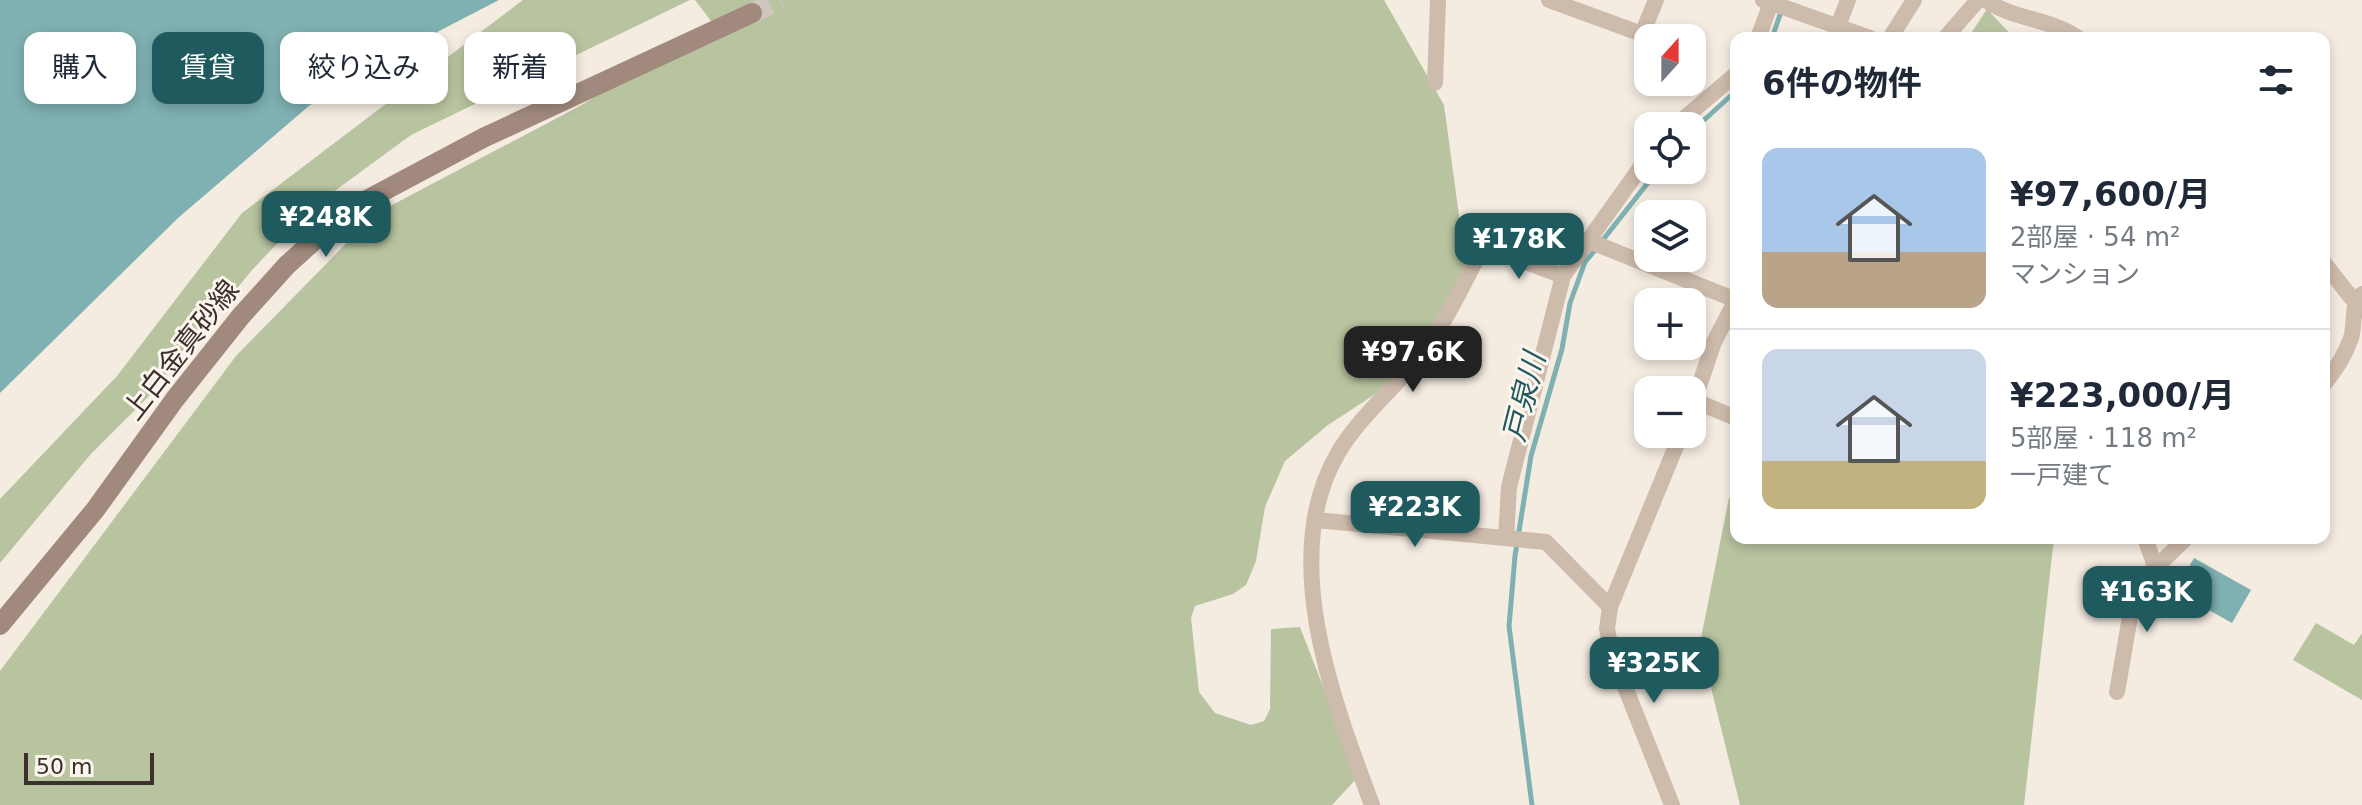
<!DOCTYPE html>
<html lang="ja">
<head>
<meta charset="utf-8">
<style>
	:root { --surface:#fff; --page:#f6f6f7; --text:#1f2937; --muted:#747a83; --line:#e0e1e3; --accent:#1f5a5e }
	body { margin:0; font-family:"DejaVu Sans","Noto Sans JP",sans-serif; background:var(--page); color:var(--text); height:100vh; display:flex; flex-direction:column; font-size:30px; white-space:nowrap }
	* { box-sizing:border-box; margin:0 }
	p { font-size:26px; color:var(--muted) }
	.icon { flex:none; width:44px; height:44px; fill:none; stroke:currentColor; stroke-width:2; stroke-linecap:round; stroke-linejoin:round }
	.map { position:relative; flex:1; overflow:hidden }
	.details { position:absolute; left:1730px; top:32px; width:600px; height:512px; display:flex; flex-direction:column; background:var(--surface); border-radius:16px; box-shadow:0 4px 12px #0003 }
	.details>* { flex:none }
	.top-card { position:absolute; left:24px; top:32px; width:760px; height:72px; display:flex; gap:16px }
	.needle { width:52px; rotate:21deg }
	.tools { position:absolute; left:1634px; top:24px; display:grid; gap:16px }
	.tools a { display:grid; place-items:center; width:72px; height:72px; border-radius:16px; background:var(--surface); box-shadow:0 4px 12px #0003; font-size:40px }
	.scale { position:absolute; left:24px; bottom:20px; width:130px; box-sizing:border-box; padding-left:8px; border:4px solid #3b302b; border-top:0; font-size:22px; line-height:28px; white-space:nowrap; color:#3b302b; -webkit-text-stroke:6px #fbf5ee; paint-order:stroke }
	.price { position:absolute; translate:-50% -68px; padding:0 18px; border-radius:16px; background:var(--accent); color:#fff; font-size:26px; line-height:52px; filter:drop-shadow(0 2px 4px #0008) }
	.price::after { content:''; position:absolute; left:50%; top:48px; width:24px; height:18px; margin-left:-12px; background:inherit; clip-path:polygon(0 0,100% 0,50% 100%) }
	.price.active { background:#222; color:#fff }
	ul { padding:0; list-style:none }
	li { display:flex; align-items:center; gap:24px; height:200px; padding:0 32px }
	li+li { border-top:2px solid var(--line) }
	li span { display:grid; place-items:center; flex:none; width:224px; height:160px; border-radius:16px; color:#555 }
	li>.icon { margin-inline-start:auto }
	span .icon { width:96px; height:96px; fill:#fffc; stroke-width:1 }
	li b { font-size:34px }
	h2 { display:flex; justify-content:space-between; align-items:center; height:96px; padding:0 32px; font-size:34px }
	.pill { padding:0 28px; border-radius:16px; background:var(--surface); box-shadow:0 4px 12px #0003; font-size:28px; line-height:72px }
	.pill.active { background:var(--accent); color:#fff }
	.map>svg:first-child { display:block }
	.green { fill:#b8c4a0 }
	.water { fill:#7fb0b2 }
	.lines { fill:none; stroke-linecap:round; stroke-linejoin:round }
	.stream { stroke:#7fb0b2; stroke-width:5 }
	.secondary-tunnel { stroke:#cfc6bd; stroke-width:20; stroke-dasharray:20 10; stroke-linecap:butt }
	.minor { stroke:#cdbbac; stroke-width:16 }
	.secondary { stroke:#a18a7d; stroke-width:20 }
	.labels { text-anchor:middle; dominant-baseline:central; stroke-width:6; stroke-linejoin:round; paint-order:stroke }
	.street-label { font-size:28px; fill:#3b302b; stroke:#fbf5ee }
	.water-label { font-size:30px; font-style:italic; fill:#1f5a5e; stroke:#fbf5ee }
</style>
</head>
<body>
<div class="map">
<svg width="2362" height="805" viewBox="0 0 2362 805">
	<rect width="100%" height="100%" fill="#f4ebe1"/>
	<g class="green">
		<polygon points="523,0 690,0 411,135 310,209 252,270 149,396 90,455 0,563 0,499 117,376 242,213"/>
		<polygon points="695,0 1384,0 1444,105 1466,267 1444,327 1386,387 1328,425 1285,461 1265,507 1256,561 1246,585 1233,594 1195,606 1191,618 1199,692 1215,713 1251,725 1264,721 1270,709 1271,629 1300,627 1358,777 1332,805 0,805 0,671 236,356 375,214 578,107 714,25"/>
		<polygon points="1987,9 2014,38 1968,38"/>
		<polygon points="1736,495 1736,538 2054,538 2024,805 1740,805 1700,643 1729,498"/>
		<polygon points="2316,623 2354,645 2362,633 2362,700 2293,660"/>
	</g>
	<g class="water">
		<polygon points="0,0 499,0 439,31 381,70 310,105 178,218 0,393"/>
		<polygon points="2194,558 2251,590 2232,623 2175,591"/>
	</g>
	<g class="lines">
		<g class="stream">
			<polyline points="1772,38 1782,9"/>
			<polyline points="1692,131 1736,91"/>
			<polyline points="1602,241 1658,170"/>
			<polyline points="1532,805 1509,626 1515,556 1531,456 1562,349 1570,303 1585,262 1596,249"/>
		</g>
		<polyline class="secondary-tunnel" points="752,13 780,0"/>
		<g class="minor">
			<polyline points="1549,0 1642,34 1656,0"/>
			<polyline points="1763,0 1870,38"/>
			<path d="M1986,0c27,20 64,18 92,38"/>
			<polyline points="1838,26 1848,0"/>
			<polyline points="1758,38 1771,3"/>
			<polyline points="1890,38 1914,0"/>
			<polyline points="1945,38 1978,0"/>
			<polyline points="1435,83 1438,0"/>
			<polyline points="1675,126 1736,74"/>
			<polyline points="1589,241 1736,300"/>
			<polyline points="2324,263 2361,310"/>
			<path d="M2324,384c12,-15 21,-28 27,-46 5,-16 -1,-31 11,-44"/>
			<polyline points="1695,401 1736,418"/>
			<polyline points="1692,407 1714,342 1736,300"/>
			<polyline points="1316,520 1546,542 1610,607"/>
			<polyline points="1506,538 1509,487 1563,276 1648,157"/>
			<polyline points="2145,538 2155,566"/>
			<polyline points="2117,692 2135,588 2186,538"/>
			<path d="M1372,805c-38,-102 -95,-248 -34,-352 22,-37 56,-64 82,-97 24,-31 40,-65 58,-100l22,-4 63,24"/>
			<polyline points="1672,805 1612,654 1607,629 1610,607 1681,434"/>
		</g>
		<polyline class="secondary" points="0,625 95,510 175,399 241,316 287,265 348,210 483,138 752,13"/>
	</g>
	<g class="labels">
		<g class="street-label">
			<text transform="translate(181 350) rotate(-52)">上白金真砂線</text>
		</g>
		<g class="water-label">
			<text transform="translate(1524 397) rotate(-76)">戸泉川</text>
		</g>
	</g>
</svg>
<div class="tools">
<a><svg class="needle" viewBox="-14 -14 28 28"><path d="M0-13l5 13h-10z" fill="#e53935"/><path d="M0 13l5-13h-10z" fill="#747a83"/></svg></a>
<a><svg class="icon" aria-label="locate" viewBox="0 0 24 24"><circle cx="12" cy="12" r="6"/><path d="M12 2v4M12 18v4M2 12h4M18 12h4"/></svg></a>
<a><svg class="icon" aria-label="layers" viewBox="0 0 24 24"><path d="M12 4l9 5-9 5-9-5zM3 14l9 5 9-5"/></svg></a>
<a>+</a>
<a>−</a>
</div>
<div class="scale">50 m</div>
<b class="price" style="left:326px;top:259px">¥248K</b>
<b class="price" style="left:1519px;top:281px">¥178K</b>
<b class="price active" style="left:1413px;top:394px">¥97.6K</b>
<b class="price" style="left:1415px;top:549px">¥223K</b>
<b class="price" style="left:2147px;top:634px">¥163K</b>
<b class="price" style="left:1654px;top:705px">¥325K</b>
<div class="top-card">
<a class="pill">購入</a>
<a class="pill active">賃貸</a>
<a class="pill">絞り込み</a>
<a class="pill">新着</a>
</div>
<section class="details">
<h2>6件の物件<svg class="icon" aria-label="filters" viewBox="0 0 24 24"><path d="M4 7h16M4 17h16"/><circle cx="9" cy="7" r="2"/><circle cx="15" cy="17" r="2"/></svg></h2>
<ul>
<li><span style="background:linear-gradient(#a9c7e8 65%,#b9a48a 0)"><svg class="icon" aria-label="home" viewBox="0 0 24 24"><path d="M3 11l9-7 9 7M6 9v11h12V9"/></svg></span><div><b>¥97,600/月</b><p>2部屋 · 54 m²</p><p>マンション</p></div></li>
<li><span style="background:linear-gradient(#c9d6e8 70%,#c2b280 0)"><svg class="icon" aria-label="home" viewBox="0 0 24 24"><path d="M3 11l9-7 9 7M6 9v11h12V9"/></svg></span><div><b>¥223,000/月</b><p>5部屋 · 118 m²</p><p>一戸建て</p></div></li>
</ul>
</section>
</div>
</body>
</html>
